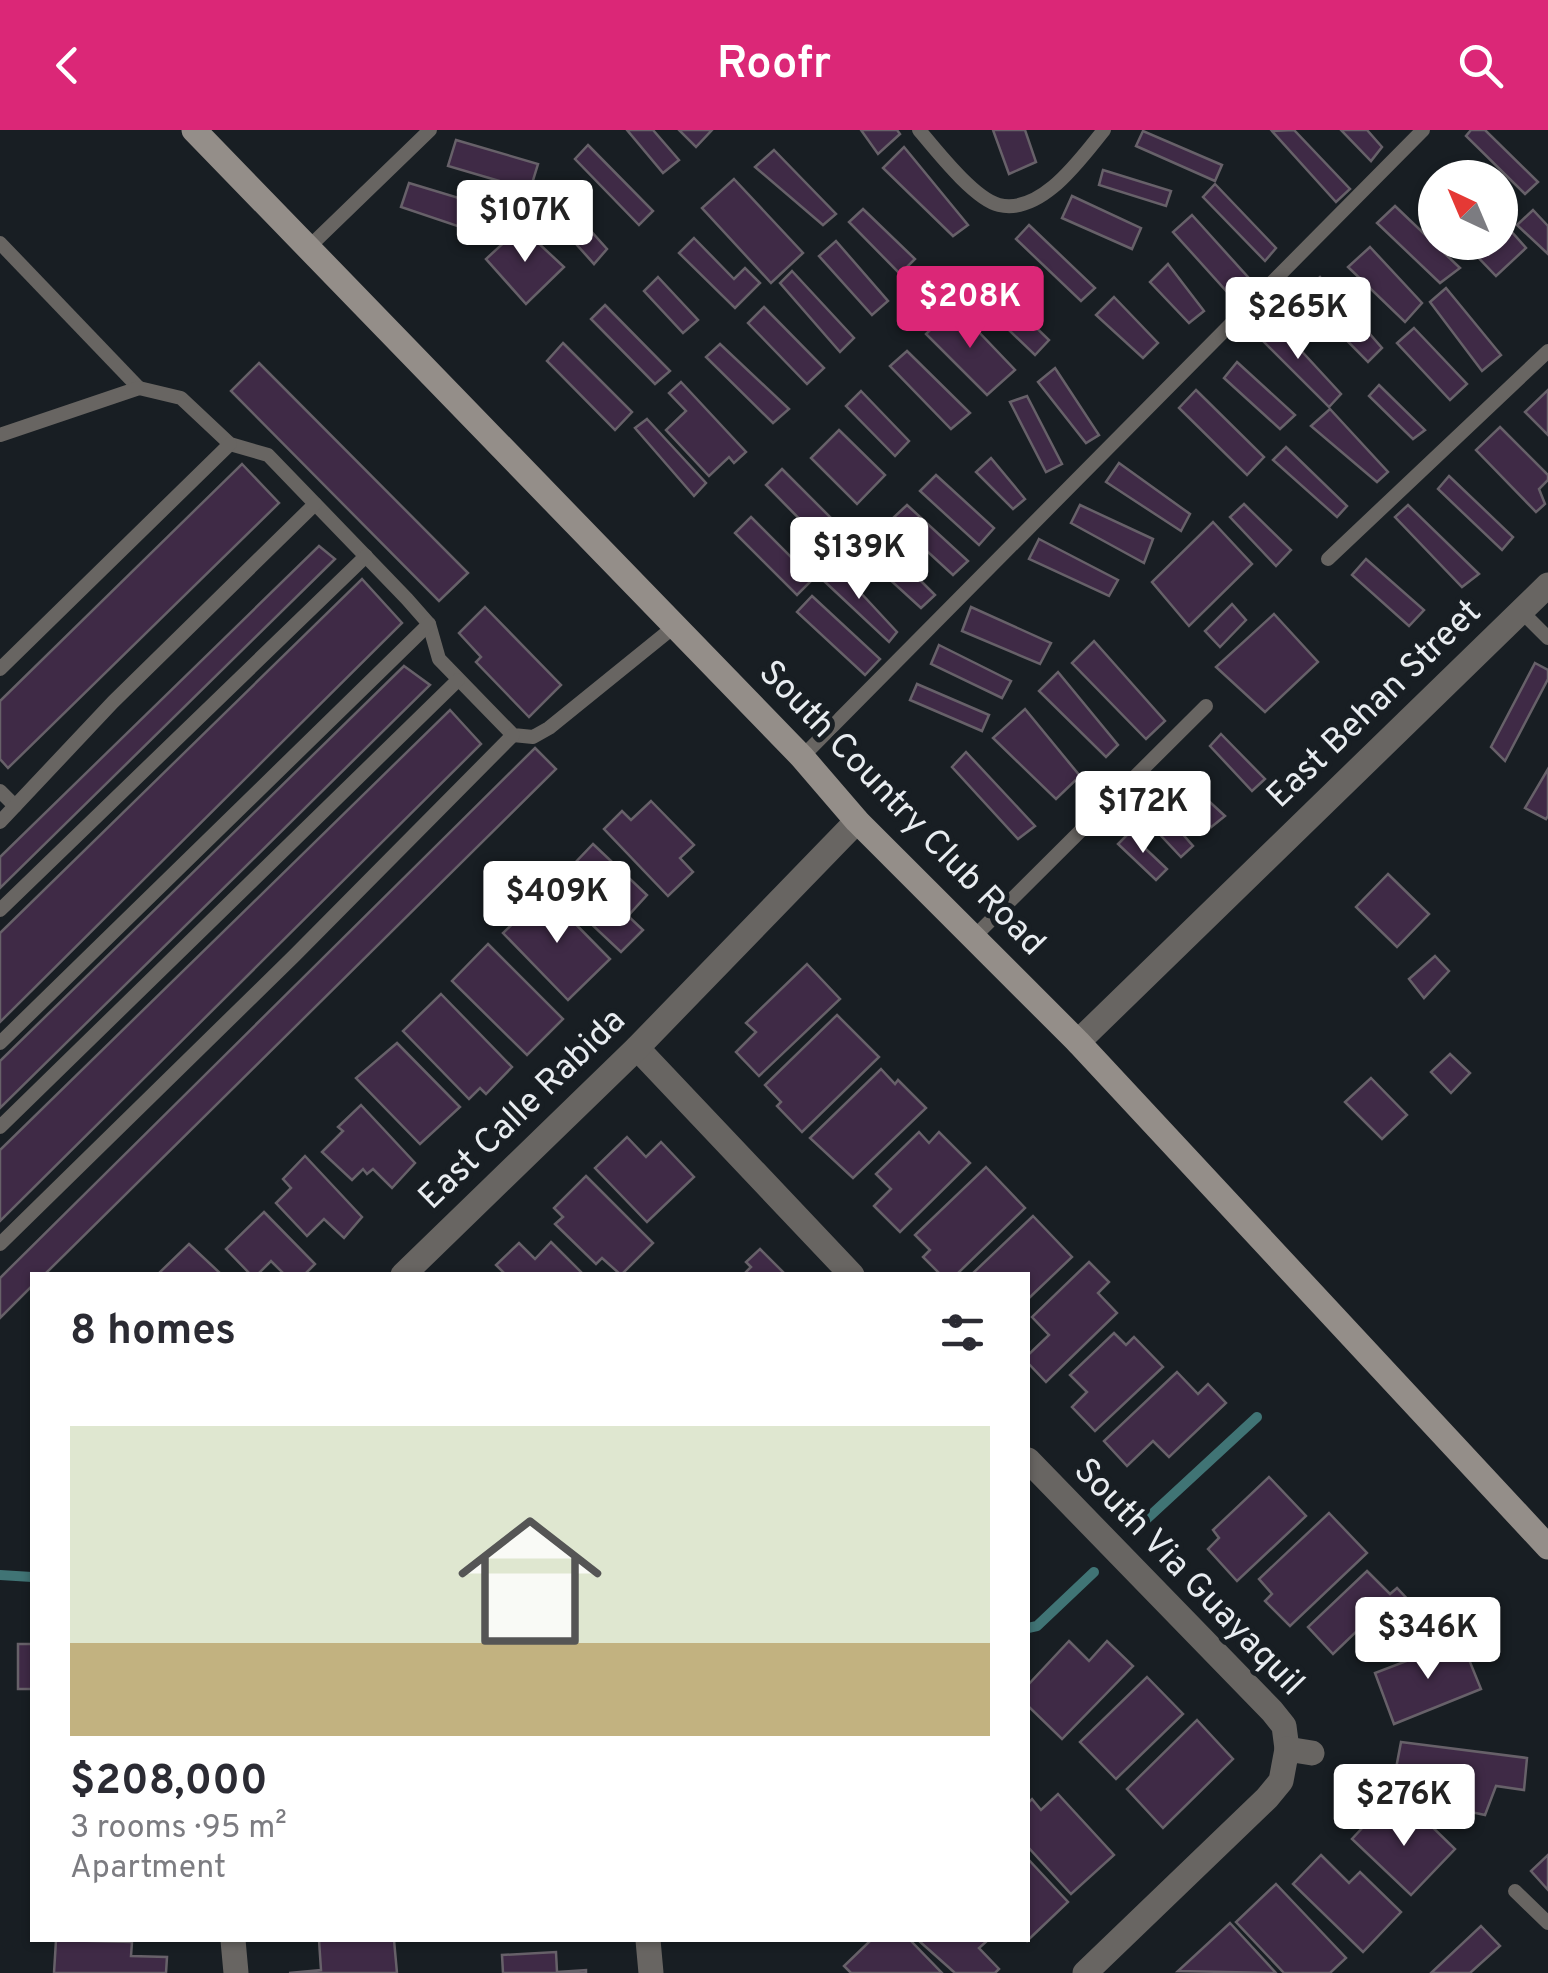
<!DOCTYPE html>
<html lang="en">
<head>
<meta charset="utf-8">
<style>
	:root { --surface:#fff; --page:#f7f7f7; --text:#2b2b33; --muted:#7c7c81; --line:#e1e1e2; --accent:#db2777 }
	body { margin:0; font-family:Overpass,sans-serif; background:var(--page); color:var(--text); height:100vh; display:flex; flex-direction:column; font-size:38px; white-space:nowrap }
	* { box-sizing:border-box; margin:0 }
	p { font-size:32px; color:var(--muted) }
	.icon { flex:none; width:55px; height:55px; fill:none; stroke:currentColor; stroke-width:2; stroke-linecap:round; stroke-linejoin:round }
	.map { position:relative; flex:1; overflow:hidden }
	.drawer { position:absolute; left:30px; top:1142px; width:1000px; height:670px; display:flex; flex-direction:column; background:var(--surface); border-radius:0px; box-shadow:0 2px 8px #0004 }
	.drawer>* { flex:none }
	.needle { width:65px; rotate:316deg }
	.fabs { position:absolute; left:1418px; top:30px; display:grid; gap:20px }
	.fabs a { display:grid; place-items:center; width:100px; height:100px; border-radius:50%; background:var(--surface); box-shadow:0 2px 8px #0004; font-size:50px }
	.price { position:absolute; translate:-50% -85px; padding:0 22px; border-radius:10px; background:#fff; color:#222; font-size:32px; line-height:65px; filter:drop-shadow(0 2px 5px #0008) }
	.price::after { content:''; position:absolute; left:50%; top:60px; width:30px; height:22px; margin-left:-15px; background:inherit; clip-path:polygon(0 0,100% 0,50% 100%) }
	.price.active { background:var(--accent); color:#fff }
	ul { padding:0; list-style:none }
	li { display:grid; align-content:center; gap:20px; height:530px; padding:0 40px }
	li+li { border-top:2px solid var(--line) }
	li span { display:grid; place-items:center; height:310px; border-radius:0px; color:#555 }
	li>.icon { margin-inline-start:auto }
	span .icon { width:180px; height:180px; fill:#fffc; stroke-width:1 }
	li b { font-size:42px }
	h2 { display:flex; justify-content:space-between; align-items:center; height:120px; padding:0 40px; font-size:42px }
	header { display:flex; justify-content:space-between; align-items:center; height:130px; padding:0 40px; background:var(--accent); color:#fff; font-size:45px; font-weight:600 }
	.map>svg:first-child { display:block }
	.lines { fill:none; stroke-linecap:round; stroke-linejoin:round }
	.stream { stroke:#407475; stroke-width:10 }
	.building { fill:#3f2a46; stroke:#676169; stroke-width:2.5 }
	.lane { stroke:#686562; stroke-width:14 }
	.street { stroke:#686562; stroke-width:25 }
	.secondary { stroke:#948e89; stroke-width:25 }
	.labels { text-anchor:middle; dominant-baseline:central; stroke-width:10; stroke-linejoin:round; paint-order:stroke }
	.street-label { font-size:35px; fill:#e8ecf0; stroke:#181e23 }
</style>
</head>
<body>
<header><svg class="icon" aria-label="back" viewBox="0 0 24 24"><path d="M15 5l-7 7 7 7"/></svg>Roofr<svg class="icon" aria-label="search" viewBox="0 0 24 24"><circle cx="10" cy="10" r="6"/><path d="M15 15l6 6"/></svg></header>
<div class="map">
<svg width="1548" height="1843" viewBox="0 0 1548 1843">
	<rect width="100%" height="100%" fill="#181e23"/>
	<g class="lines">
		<g class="stream">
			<polyline points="1138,1397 1257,1287"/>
			<polyline points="0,1445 32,1447"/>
			<polyline points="1028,1498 1037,1496 1094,1442"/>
		</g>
	</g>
	<g class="building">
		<polygon points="627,0 653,0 679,30 663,43"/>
		<polygon points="679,0 712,0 696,17"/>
		<polygon points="861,0 897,0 900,4 878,24"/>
		<polygon points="993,0 1025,0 1036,32 1009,44"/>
		<polygon points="1294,0 1350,59 1336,72 1272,1"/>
		<polygon points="1341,0 1367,0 1382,17 1371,31"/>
		<polygon points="1471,0 1485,0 1538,52 1525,64 1466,6"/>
		<polygon points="1143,1 1222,35 1215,51 1136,16"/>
		<polygon points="456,10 538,34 530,60 448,36"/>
		<polygon points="588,15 653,81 639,95 575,29"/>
		<polygon points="904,17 968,95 953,106 883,38"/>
		<polygon points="774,20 836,84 823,95 755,37"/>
		<polygon points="1103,40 1171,61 1166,76 1099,55"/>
		<polygon points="734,49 803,123 771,153 702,78"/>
		<polygon points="547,52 607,119 594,134 533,66"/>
		<polygon points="409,53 492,78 484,105 401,77"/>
		<polygon points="1215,54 1276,118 1265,131 1203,67"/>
		<polygon points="1072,66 1141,98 1132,119 1062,88"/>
		<polygon points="1395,76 1460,138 1440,153 1377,93"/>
		<polygon points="863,79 915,129 900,144 849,92"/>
		<polygon points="1533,80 1548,96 1548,124 1517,95"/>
		<polygon points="1192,85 1256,156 1237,173 1173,102"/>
		<polygon points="1503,92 1526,118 1496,146 1471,120 1480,112 1500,112 1500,95"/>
		<polygon points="1029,95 1095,158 1081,171 1016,109"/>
		<polygon points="521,97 564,137 526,174 486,129"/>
		<polygon points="694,108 734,149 745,138 760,153 735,178 679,123"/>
		<polygon points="836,111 888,171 872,185 819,126"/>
		<polygon points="1370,117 1422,173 1405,192 1348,137"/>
		<polygon points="1168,134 1204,181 1189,193 1150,152"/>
		<polygon points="975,138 1049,210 1035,225 961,154"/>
		<polygon points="792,141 854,208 840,222 780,153"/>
		<polygon points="658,147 698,190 683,203 644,161"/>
		<polygon points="1320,147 1382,218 1368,232 1301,164"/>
		<polygon points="1446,158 1501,225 1482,241 1430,172"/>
		<polygon points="1114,167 1158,213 1143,228 1096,185"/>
		<polygon points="605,175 670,241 655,254 591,189"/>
		<polygon points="954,176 1015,240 987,265 926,204"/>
		<polygon points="764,177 824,238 807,254 748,193"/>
		<polygon points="1272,189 1341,264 1329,277 1256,204"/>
		<polygon points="1414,198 1467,254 1450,270 1397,213"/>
		<polygon points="563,213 632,282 615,300 547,231"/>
		<polygon points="720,214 789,279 773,293 706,227"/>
		<polygon points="907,221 970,283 951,299 890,236"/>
		<polygon points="1237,232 1295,285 1280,299 1224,248"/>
		<polygon points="259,233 468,443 439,471 231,261"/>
		<polygon points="1055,238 1099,305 1086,313 1038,252"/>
		<polygon points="681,252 746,322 734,333 729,327 709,346 666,300 686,281 669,263"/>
		<polygon points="1379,255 1425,300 1413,309 1369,266"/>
		<polygon points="1196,260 1264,327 1247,345 1179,278"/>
		<polygon points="1548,260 1548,305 1525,282"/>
		<polygon points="861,261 909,311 895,326 846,276"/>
		<polygon points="1027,266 1062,334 1046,342 1010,272"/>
		<polygon points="1330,279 1388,342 1377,352 1311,296"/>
		<polygon points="647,289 706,353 694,366 635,298"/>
		<polygon points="1500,297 1548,345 1548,350 1539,359 1545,374 1536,382 1476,320"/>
		<polygon points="839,300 885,345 857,374 811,328"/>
		<polygon points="1286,317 1347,376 1337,387 1273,330"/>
		<polygon points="991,328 1025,369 1013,379 976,342"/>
		<polygon points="1119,333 1190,384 1181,401 1106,352"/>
		<polygon points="242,334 279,373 8,638 0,629 0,571"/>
		<polygon points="782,339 850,407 834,424 766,355"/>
		<polygon points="936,345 994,398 979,415 920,361"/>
		<polygon points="1449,346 1513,407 1502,420 1438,359"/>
		<polygon points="1244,374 1291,420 1276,436 1230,387"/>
		<polygon points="907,375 968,431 953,445 892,389"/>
		<polygon points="1080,375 1153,409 1144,433 1071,393"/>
		<polygon points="1408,375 1479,444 1462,457 1395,387"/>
		<polygon points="751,387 813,449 797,465 735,403"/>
		<polygon points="1213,392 1252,434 1189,496 1152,452"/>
		<polygon points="868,398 935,465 921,478 852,415"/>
		<polygon points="1039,409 1118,450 1109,466 1029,429"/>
		<polygon points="319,416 335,429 0,758 0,727"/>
		<polygon points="1366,429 1424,480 1409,496 1352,445"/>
		<polygon points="834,434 897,502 889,512 823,450"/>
		<polygon points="362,449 402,493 0,892 0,803"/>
		<polygon points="812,466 880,529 865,545 797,482"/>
		<polygon points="1232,474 1246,490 1220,517 1205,501"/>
		<polygon points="485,477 561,555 529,587 476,532 481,527 459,503"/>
		<polygon points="971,477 1051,513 1040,534 962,501"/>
		<polygon points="1274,484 1318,532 1265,582 1216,537"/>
		<polygon points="1094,511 1165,591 1146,609 1072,533"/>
		<polygon points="939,515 1011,551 1002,568 931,534"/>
		<polygon points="1535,533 1548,540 1548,549 1505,631 1491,617"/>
		<polygon points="404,536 430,555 0,978 0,931"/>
		<polygon points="1058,542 1118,615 1106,627 1039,561"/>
		<polygon points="917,554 989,585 982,601 910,570"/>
		<polygon points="1025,579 1080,646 1056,669 993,608"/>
		<polygon points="450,580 481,614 0,1091 0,1020"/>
		<polygon points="1221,604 1265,649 1252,661 1210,616"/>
		<polygon points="535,618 556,639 44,1145 32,1145 32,1156 0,1188 0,1148"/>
		<polygon points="966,622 1035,696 1018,709 952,637"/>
		<polygon points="1548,639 1548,686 1546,689 1525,678"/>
		<polygon points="1187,651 1225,686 1210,698 1175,662"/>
		<polygon points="651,671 694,715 680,728 693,742 668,766 604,699 622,681 631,690"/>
		<polygon points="1165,684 1193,716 1181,727 1152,696"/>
		<polygon points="1129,703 1167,739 1156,750 1118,714"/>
		<polygon points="593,714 647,765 628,786 643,800 621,822 552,757"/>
		<polygon points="1388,744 1429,784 1397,817 1356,777"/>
		<polygon points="545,763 610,829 568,870 503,803"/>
		<polygon points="488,814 563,889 527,925 452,851"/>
		<polygon points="1435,826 1449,841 1424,868 1409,849"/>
		<polygon points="807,834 840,869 759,946 736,922 756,902 746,893"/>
		<polygon points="441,864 512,937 486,964 480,958 469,969 403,901"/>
		<polygon points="837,885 879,927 802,1002 777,976 781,972 765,955"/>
		<polygon points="397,913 460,977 420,1014 356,948"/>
		<polygon points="1450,924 1470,943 1451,963 1431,942"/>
		<polygon points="881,939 895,954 898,950 926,978 853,1048 810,1008"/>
		<polygon points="1371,948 1407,985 1382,1009 1345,972"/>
		<polygon points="361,975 415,1033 392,1058 373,1039 367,1044 363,1039 352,1050 322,1022 343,1001 338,997"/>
		<polygon points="919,1002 929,1013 939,1002 970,1033 900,1102 874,1076 891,1059 876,1044"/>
		<polygon points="627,1007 646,1027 661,1012 694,1047 647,1092 595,1038"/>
		<polygon points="305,1026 362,1087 344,1108 324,1089 307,1106 276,1073 291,1058 283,1049"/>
		<polygon points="986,1037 1025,1078 956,1145 941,1145 923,1127 930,1120 915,1105"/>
		<polygon points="586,1046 653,1113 621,1145 602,1128 596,1134 555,1094 563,1087 554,1078"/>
		<polygon points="264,1082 315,1134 304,1145 285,1145 271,1131 257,1145 251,1145 226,1119"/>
		<polygon points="1033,1086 1072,1127 1028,1169 1028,1145 971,1145"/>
		<polygon points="551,1112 584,1145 506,1145 496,1135 519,1113 535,1129"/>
		<polygon points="189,1114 222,1145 157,1145"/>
		<polygon points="760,1119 786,1145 743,1145 751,1137 746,1132"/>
		<polygon points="1089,1132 1109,1152 1098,1163 1117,1183 1046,1252 1028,1233 1028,1225 1049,1205 1032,1187"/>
		<polygon points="1114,1203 1126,1215 1134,1207 1163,1237 1095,1301 1072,1277 1087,1262 1070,1245"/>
		<polygon points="1177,1242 1198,1264 1208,1254 1226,1273 1169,1327 1153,1311 1127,1336 1104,1311"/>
		<polygon points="1269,1347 1306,1386 1237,1451 1208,1419 1219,1408 1213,1400"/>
		<polygon points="1329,1383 1367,1423 1290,1496 1265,1471 1272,1464 1259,1449"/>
		<polygon points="1367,1441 1390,1464 1397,1458 1412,1474 1373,1510 1361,1497 1333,1524 1308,1497"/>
		<polygon points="1461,1510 1481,1559 1394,1594 1375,1543"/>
		<polygon points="1069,1511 1089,1531 1107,1511 1133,1536 1062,1609 1028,1576 1028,1555"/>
		<rect x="18" y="1514" width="14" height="45"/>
		<polygon points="1147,1547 1183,1584 1116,1649 1080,1612"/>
		<polygon points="1197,1590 1233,1629 1163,1698 1127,1659"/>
		<polygon points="1401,1612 1527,1628 1524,1660 1496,1656 1485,1685 1391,1665"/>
		<polygon points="1058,1664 1114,1725 1071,1764 1028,1717 1028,1673 1032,1669 1041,1680"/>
		<polygon points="1379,1680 1402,1702 1419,1684 1455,1719 1411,1765 1352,1709"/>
		<polygon points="1321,1725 1349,1753 1360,1742 1401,1782 1363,1822 1293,1754"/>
		<polygon points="1548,1725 1548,1760 1531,1741"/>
		<polygon points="1028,1729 1068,1772 1028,1810"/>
		<polygon points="1276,1754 1346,1828 1330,1843 1284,1843 1236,1792"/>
		<polygon points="1230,1793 1276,1843 1178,1841"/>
		<polygon points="1481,1796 1500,1816 1470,1843 1431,1843"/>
		<polygon points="56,1810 132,1812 131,1826 167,1827 166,1843 54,1843"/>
		<polygon points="319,1810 394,1810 397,1843 289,1843 321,1840"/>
		<polygon points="871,1810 910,1810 942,1843 851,1843 844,1836"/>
		<polygon points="918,1810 988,1810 979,1818 999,1839 995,1843 955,1843"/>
		<polygon points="556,1822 557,1842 586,1840 586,1843 503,1843 502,1825"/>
	</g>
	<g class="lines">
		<g class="lane">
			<path d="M919,0c17,20 55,69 80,75 43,10 82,-47 105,-75"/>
			<polyline points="0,113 139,258"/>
			<polyline points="309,117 430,0"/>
			<polyline points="0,305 139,258 181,268 230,314 268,325 407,469 429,494 439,529 513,605 533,607 549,598 675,496"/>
			<polyline points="1328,429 1548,221"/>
			<polyline points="1521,481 1548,508"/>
			<polyline points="0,539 230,314"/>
			<polyline points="802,627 1423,0"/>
			<polyline points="0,661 15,676"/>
			<polyline points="0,692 113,572 315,374"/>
			<polyline points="0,780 366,426"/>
			<polyline points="974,807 1206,576"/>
			<polyline points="0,913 429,494"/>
			<polyline points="0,997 458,550"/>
			<polyline points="0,1114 294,826 513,605"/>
			<polyline points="1515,1761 1548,1793"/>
		</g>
		<g class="street">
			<polyline points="1078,912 1548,455"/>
			<polyline points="637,918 852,1145"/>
			<polyline points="403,1145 637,918 857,691"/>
			<polyline points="1028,1330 1272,1581 1284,1596 1287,1619"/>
			<polyline points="233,1810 236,1843"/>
			<polyline points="648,1810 651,1843"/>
			<polyline points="1085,1843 1267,1668 1281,1651 1287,1619 1312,1623"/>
		</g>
		<polyline class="secondary" points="194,0 802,627 857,691 1078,912 1548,1417"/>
	</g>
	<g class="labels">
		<g class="street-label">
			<text transform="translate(1375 575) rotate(-44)">East Behan Street</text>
			<text transform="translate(901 679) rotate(46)">South Country Club Road</text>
			<text transform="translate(523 980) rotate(-44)">East Calle Rabida</text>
			<text transform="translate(1188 1448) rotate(46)">South Via Guayaquil</text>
		</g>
	</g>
</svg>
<div class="fabs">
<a><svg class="needle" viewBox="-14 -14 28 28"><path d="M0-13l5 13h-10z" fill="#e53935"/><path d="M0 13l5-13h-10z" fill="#7c7c81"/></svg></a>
</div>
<b class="price" style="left:525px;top:135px">$107K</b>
<b class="price active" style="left:970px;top:221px">$208K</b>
<b class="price" style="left:1298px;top:232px">$265K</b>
<b class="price" style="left:859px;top:472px">$139K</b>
<b class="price" style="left:1143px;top:726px">$172K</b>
<b class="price" style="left:557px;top:816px">$409K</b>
<b class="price" style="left:1428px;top:1552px">$346K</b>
<b class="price" style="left:1404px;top:1719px">$276K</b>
<section class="drawer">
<h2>8 homes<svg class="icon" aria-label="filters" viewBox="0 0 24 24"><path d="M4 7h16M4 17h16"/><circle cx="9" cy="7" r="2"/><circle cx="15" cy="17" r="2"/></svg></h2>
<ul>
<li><span style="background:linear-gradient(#dfe7d0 70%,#c2b280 0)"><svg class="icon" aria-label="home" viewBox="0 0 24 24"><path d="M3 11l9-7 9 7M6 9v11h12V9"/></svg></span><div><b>$208,000</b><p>3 rooms · 95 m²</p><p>Apartment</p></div></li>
</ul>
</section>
</div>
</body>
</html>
